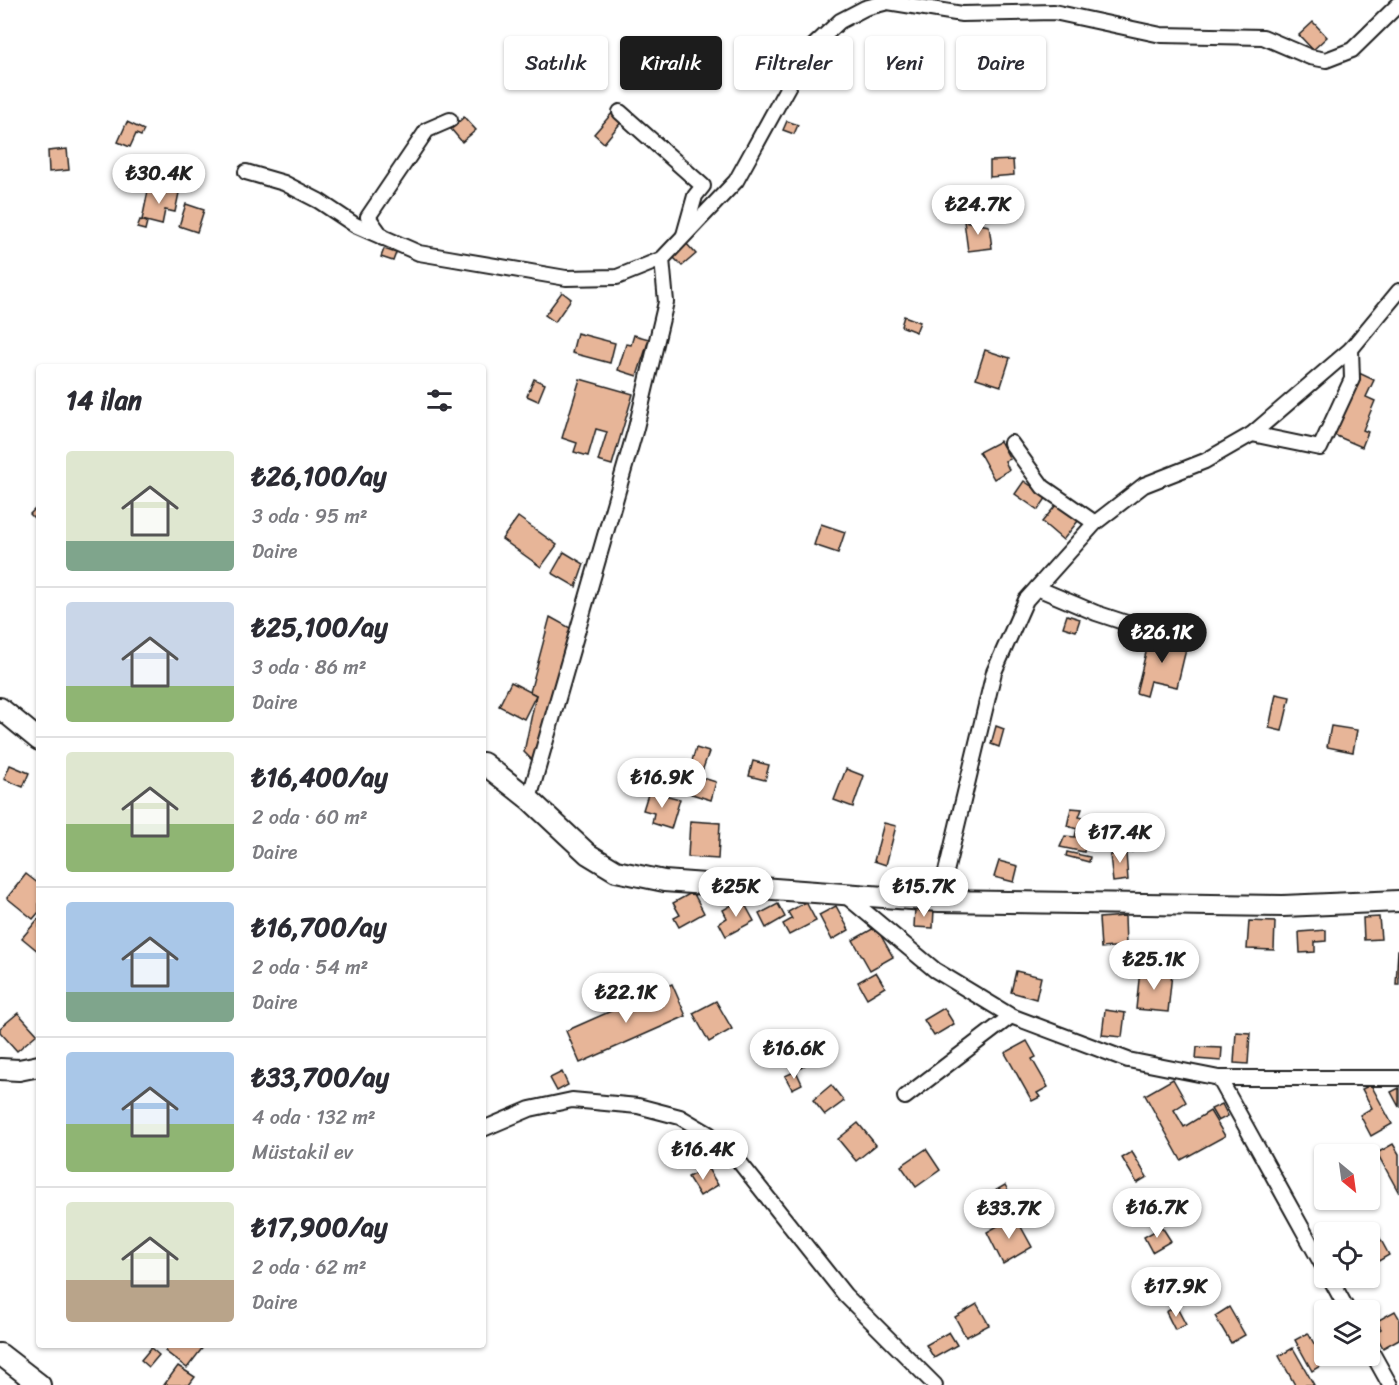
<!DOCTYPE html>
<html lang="tr">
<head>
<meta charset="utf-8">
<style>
	:root { --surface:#fff; --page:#f2f2f3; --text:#2b2b33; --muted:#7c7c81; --line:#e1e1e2; --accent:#1c1c1c }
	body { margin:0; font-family:Sriracha,sans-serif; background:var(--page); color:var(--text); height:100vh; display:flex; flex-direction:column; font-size:22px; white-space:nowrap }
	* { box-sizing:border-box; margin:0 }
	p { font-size:20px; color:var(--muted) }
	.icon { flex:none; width:33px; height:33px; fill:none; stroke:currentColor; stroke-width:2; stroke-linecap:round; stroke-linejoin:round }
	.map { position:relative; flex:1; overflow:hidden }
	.panel { position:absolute; left:36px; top:364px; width:450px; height:984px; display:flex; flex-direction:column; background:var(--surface); border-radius:6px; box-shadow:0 2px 4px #0004 }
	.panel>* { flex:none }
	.guide { position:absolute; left:504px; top:36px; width:570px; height:54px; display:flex; gap:12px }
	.needle { width:39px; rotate:151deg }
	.fabs { position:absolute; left:1314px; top:1144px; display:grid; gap:12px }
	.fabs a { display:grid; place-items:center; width:66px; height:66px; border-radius:6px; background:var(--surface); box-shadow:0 2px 4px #0004; font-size:30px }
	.price { position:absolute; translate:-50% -51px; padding:0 14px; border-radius:21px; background:#fff; color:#222; font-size:20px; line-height:39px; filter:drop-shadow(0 2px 3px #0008) }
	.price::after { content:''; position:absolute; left:50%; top:36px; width:18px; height:14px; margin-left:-9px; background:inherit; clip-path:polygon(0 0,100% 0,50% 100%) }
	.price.selected { background:var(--accent); color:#fff }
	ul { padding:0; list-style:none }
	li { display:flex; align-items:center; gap:18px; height:150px; padding:0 30px }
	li+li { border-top:2px solid var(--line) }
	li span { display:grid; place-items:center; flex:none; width:168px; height:120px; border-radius:6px; color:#555 }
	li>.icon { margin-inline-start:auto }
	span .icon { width:72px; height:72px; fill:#fffc; stroke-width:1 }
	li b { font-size:26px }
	h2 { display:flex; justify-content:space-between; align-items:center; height:72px; padding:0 30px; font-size:26px }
	.tag { padding:0 21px; border-radius:6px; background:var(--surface); box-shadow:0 2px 4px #0004; font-size:21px; line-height:54px }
	.tag.selected { background:var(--accent); color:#fff }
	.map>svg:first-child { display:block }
	.building { fill:#e7b598; stroke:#1c1c1c; stroke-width:1.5 }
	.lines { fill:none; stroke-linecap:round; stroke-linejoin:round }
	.street-casing { stroke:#1c1c1c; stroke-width:18 }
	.secondary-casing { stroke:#1c1c1c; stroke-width:24 }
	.street { stroke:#fff; stroke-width:14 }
	.secondary { stroke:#fff; stroke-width:20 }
</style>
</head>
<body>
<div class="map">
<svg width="1399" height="1385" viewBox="0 0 1399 1385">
	<rect width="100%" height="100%" fill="#fff"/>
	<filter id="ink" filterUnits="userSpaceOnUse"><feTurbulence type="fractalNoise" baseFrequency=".0167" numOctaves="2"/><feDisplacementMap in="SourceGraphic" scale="12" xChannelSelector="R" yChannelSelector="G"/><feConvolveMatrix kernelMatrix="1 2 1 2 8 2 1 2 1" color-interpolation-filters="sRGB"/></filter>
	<g filter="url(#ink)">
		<g class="building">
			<polygon points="1313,22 1327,37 1313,50 1299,35"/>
			<polygon points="613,112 623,120 604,143 594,134"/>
			<polygon points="464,117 476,130 462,142 451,129"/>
			<polygon points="787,121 798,125 794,134 783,130"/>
			<polygon points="127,122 144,130 141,136 136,134 130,147 118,142"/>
			<polygon points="67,149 69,170 49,172 48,151"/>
			<polygon points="1013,160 1014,175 990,177 990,161"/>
			<polygon points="149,186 179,193 175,212 165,210 162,225 142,220"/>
			<polygon points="1002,187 1002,219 973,220 972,188"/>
			<polygon points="186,204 204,210 197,232 179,226"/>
			<polygon points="140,220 147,222 145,230 137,228"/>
			<polygon points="964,221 989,226 992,248 968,251"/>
			<polygon points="685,242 696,254 682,266 671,255"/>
			<polygon points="384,249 396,253 393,261 381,257"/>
			<polygon points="562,292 571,299 555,322 545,315"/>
			<polygon points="904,316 920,322 916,332 901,326"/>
			<polygon points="577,333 615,343 610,363 572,353"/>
			<polygon points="634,335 649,339 637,376 618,370 626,344 631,345"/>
			<polygon points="985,350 1010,358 1001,386 976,378"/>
			<polygon points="1359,373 1374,380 1366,397 1375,401 1363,430 1368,432 1362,447 1332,434"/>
			<polygon points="534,379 545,384 538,401 527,396"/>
			<polygon points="580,379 633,394 612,465 598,461 607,432 596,429 588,456 574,452 577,443 562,438"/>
			<polygon points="1000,441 1010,459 1005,461 1009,470 994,479 979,452"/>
			<polygon points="1024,481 1047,497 1038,510 1015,494"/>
			<polygon points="1057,504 1078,521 1063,540 1042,522"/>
			<polygon points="39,505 39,523 30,514"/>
			<polygon points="518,517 557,545 541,567 502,539"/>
			<polygon points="821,524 845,532 838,553 814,545"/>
			<polygon points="564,552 584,564 576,587 552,573"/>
			<polygon points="1067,615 1080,619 1076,631 1063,627"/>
			<polygon points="550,617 572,629 535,763 524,752 536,695 530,692"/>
			<polygon points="1150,636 1187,645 1177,687 1150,681 1146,696 1136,693"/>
			<polygon points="511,682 536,695 524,719 499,706"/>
			<polygon points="1276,694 1290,697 1282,731 1269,728"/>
			<polygon points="996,726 1004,729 999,747 991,744"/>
			<polygon points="1331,726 1357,730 1353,752 1327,747"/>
			<polygon points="696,748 709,752 701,774 689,770"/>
			<polygon points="753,761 769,765 765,780 749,776"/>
			<polygon points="10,765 29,773 23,787 4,779"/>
			<polygon points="846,769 864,776 853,807 834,800"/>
			<polygon points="687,773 716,782 711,800 682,791"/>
			<polygon points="649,791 680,799 671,829 652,823 654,813 643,810"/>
			<polygon points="1071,808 1082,809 1079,817 1092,820 1084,852 1060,847 1065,836 1075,837 1077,829 1067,826"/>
			<polygon points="690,821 720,823 718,859 688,857"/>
			<polygon points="884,823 896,826 886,865 874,861"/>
			<polygon points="1131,844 1132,852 1126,853 1128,880 1113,882 1110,855 1122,854 1121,845"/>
			<polygon points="1067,852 1090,857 1089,862 1066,856"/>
			<polygon points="999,861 1018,866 1014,882 994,877"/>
			<polygon points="26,874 39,884 39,912 33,919 7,898"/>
			<polygon points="693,892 704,913 679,927 674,918 680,915 673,903"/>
			<polygon points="742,899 754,921 726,936 719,923 727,918 723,910"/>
			<polygon points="806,902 816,921 789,935 783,924 792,919 788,912"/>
			<polygon points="778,904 785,917 766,928 759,914"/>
			<polygon points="836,906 849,930 832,940 819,915"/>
			<polygon points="915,908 934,909 933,928 914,927"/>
			<polygon points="1125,916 1126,946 1101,948 1099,918"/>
			<polygon points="1379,917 1381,939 1364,940 1363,918"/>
			<polygon points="38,919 39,920 39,952 22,938"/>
			<polygon points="1249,921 1275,922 1274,950 1247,949"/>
			<polygon points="876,927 893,957 870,970 853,940"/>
			<polygon points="1326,930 1326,941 1315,942 1315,952 1300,953 1299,932"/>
			<polygon points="1398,950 1399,950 1399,985 1396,985"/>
			<polygon points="1140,970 1172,973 1168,1012 1136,1009"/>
			<polygon points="1016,971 1041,977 1036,999 1011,992"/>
			<polygon points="876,972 885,987 867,998 858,982"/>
			<polygon points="672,984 686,1016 580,1063 566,1031"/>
			<polygon points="716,1001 732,1029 709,1042 693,1013"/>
			<polygon points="944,1008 954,1024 934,1036 924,1020"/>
			<polygon points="1105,1010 1125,1013 1122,1037 1102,1035"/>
			<polygon points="18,1013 37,1034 17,1051 0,1032 0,1028"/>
			<polygon points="1236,1032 1250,1033 1248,1064 1234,1063"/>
			<polygon points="806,1038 819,1054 796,1072 784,1056"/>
			<polygon points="1027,1041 1036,1057 1032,1059 1048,1087 1037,1093 1040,1097 1032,1101 1005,1053"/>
			<polygon points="1197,1047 1222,1048 1221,1061 1196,1059"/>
			<polygon points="796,1071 802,1084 792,1089 785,1076"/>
			<polygon points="562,1072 568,1085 557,1091 550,1078"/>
			<polygon points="1173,1079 1186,1102 1174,1110 1184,1127 1210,1111 1225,1136 1181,1160 1145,1095"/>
			<polygon points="831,1085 844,1101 825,1115 813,1100"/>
			<polygon points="1371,1085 1392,1124 1371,1136 1360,1115 1372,1108 1362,1089"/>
			<polygon points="1399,1088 1399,1107 1391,1092"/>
			<polygon points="1222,1104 1228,1116 1218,1121 1211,1109"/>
			<polygon points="858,1123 876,1145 856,1161 838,1139"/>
			<polygon points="1393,1144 1399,1154 1399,1193 1377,1153"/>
			<polygon points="926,1149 940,1170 916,1187 901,1166"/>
			<polygon points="1132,1152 1147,1177 1137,1183 1122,1158"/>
			<polygon points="707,1167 718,1185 700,1196 688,1177"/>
			<polygon points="1005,1185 1017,1206 986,1224 974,1203"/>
			<polygon points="1015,1216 1032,1247 1003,1264 987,1232"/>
			<polygon points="1162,1227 1171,1241 1152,1252 1144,1237"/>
			<polygon points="1375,1229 1389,1255 1370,1266 1368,1233"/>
			<polygon points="977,1304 989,1325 966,1337 955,1317"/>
			<polygon points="1176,1306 1186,1325 1175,1330 1166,1312"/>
			<polygon points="1229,1307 1245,1335 1231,1343 1215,1316"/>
			<polygon points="1395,1311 1399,1318 1399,1339 1383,1348 1375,1333 1381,1329 1377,1321"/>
			<polygon points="949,1332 957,1345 934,1358 926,1345"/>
			<polygon points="1308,1333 1325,1363 1312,1371 1295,1340"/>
			<polygon points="169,1346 204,1346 187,1368 165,1351"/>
			<polygon points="151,1348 159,1355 149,1367 141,1360"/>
			<polygon points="1293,1348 1314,1385 1295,1385 1279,1356"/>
			<polygon points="178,1366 195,1377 189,1385 164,1385"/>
		</g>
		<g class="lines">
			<g class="street-casing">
				<g id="street">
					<polyline points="620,112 703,186 695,196 684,235"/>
					<polyline points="246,172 284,183 319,201 355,225 419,253 566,278 617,277 662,259 736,181 807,52 840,21 865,8 888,2 962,14 1054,12 1161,35 1263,37 1310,57 1326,60 1352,50 1399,4"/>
					<polyline points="383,238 368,217 427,130 450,120"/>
					<polyline points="1252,434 1320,448 1352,379 1351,349"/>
					<polyline points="1011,443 1043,487 1095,523"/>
					<polyline points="1037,588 1096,613 1178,640"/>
					<polyline points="529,799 636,428 666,302 662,259"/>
					<polyline points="845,895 935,970 1011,1016 1128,1060 1219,1078 1399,1078"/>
					<polyline points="939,901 994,672 1026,600 1095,523 1144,485 1205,461 1252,434 1351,349 1399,291"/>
					<polyline points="1219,1078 1324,1268"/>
					<polyline points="905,1097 1011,1016"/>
					<polyline points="483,1129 530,1109 572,1100 638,1106 680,1117 709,1134 737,1159 845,1295 935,1385"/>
					<polyline points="1330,1278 1348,1311"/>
					<polyline points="1370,1349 1390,1385"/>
				</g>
			</g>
			<g class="secondary-casing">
				<g id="secondary">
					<polyline points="0,708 39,740"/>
					<polyline points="483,763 529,799 588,854 616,871 664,881 939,901 1283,906 1399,901"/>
					<polyline points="0,1069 19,1070 39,1066"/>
					<polyline points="0,1354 40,1385"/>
				</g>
			</g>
			<use href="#street" class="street"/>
			<use href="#secondary" class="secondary"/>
		</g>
	</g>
</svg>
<div class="fabs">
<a><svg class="needle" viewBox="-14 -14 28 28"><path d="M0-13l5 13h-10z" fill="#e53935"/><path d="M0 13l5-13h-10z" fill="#7c7c81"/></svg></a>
<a><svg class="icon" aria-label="locate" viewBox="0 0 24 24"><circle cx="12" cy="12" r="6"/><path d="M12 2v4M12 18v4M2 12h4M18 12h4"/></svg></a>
<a><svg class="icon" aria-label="layers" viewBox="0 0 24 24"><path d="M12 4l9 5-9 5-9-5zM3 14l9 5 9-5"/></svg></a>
</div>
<b class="price" style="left:159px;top:205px">₺30.4K</b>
<b class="price" style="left:978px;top:236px">₺24.7K</b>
<b class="price selected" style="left:1162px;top:664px">₺26.1K</b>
<b class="price" style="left:662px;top:809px">₺16.9K</b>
<b class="price" style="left:1120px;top:864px">₺17.4K</b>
<b class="price" style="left:736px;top:918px">₺25K</b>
<b class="price" style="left:924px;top:918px">₺15.7K</b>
<b class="price" style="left:1154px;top:991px">₺25.1K</b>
<b class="price" style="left:626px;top:1024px">₺22.1K</b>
<b class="price" style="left:794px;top:1080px">₺16.6K</b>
<b class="price" style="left:703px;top:1181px">₺16.4K</b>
<b class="price" style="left:1157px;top:1239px">₺16.7K</b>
<b class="price" style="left:1009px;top:1240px">₺33.7K</b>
<b class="price" style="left:1176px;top:1318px">₺17.9K</b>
<div class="guide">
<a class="tag">Satılık</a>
<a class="tag selected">Kiralık</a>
<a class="tag">Filtreler</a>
<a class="tag">Yeni</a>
<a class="tag">Daire</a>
</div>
<section class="panel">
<h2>14 ilan<svg class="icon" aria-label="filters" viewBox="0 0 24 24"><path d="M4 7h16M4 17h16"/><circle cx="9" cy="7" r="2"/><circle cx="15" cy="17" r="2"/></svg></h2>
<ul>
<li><span style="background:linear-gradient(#dfe7d0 75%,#7fa58c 0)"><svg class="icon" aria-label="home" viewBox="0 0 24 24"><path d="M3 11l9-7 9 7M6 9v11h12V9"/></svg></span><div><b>₺26,100/ay</b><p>3 oda · 95 m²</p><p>Daire</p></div></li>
<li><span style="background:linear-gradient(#c9d6e8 70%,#8fb573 0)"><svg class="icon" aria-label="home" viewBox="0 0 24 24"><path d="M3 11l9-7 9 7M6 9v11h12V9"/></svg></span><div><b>₺25,100/ay</b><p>3 oda · 86 m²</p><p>Daire</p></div></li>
<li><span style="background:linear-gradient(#dfe7d0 60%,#8fb573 0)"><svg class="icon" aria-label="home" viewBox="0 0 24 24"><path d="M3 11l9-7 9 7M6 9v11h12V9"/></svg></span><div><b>₺16,400/ay</b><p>2 oda · 60 m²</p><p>Daire</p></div></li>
<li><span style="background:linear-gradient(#a9c7e8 75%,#7fa58c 0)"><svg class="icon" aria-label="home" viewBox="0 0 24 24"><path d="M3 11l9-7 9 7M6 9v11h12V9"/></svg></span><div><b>₺16,700/ay</b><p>2 oda · 54 m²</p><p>Daire</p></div></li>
<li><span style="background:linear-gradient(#a9c7e8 60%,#8fb573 0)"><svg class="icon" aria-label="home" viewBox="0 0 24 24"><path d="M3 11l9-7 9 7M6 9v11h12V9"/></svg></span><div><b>₺33,700/ay</b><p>4 oda · 132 m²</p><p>Müstakil ev</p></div></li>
<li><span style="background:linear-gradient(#dfe7d0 65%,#b9a48a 0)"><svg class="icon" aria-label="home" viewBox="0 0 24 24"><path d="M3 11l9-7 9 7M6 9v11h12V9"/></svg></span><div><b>₺17,900/ay</b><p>2 oda · 62 m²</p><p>Daire</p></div></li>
</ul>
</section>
</div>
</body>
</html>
